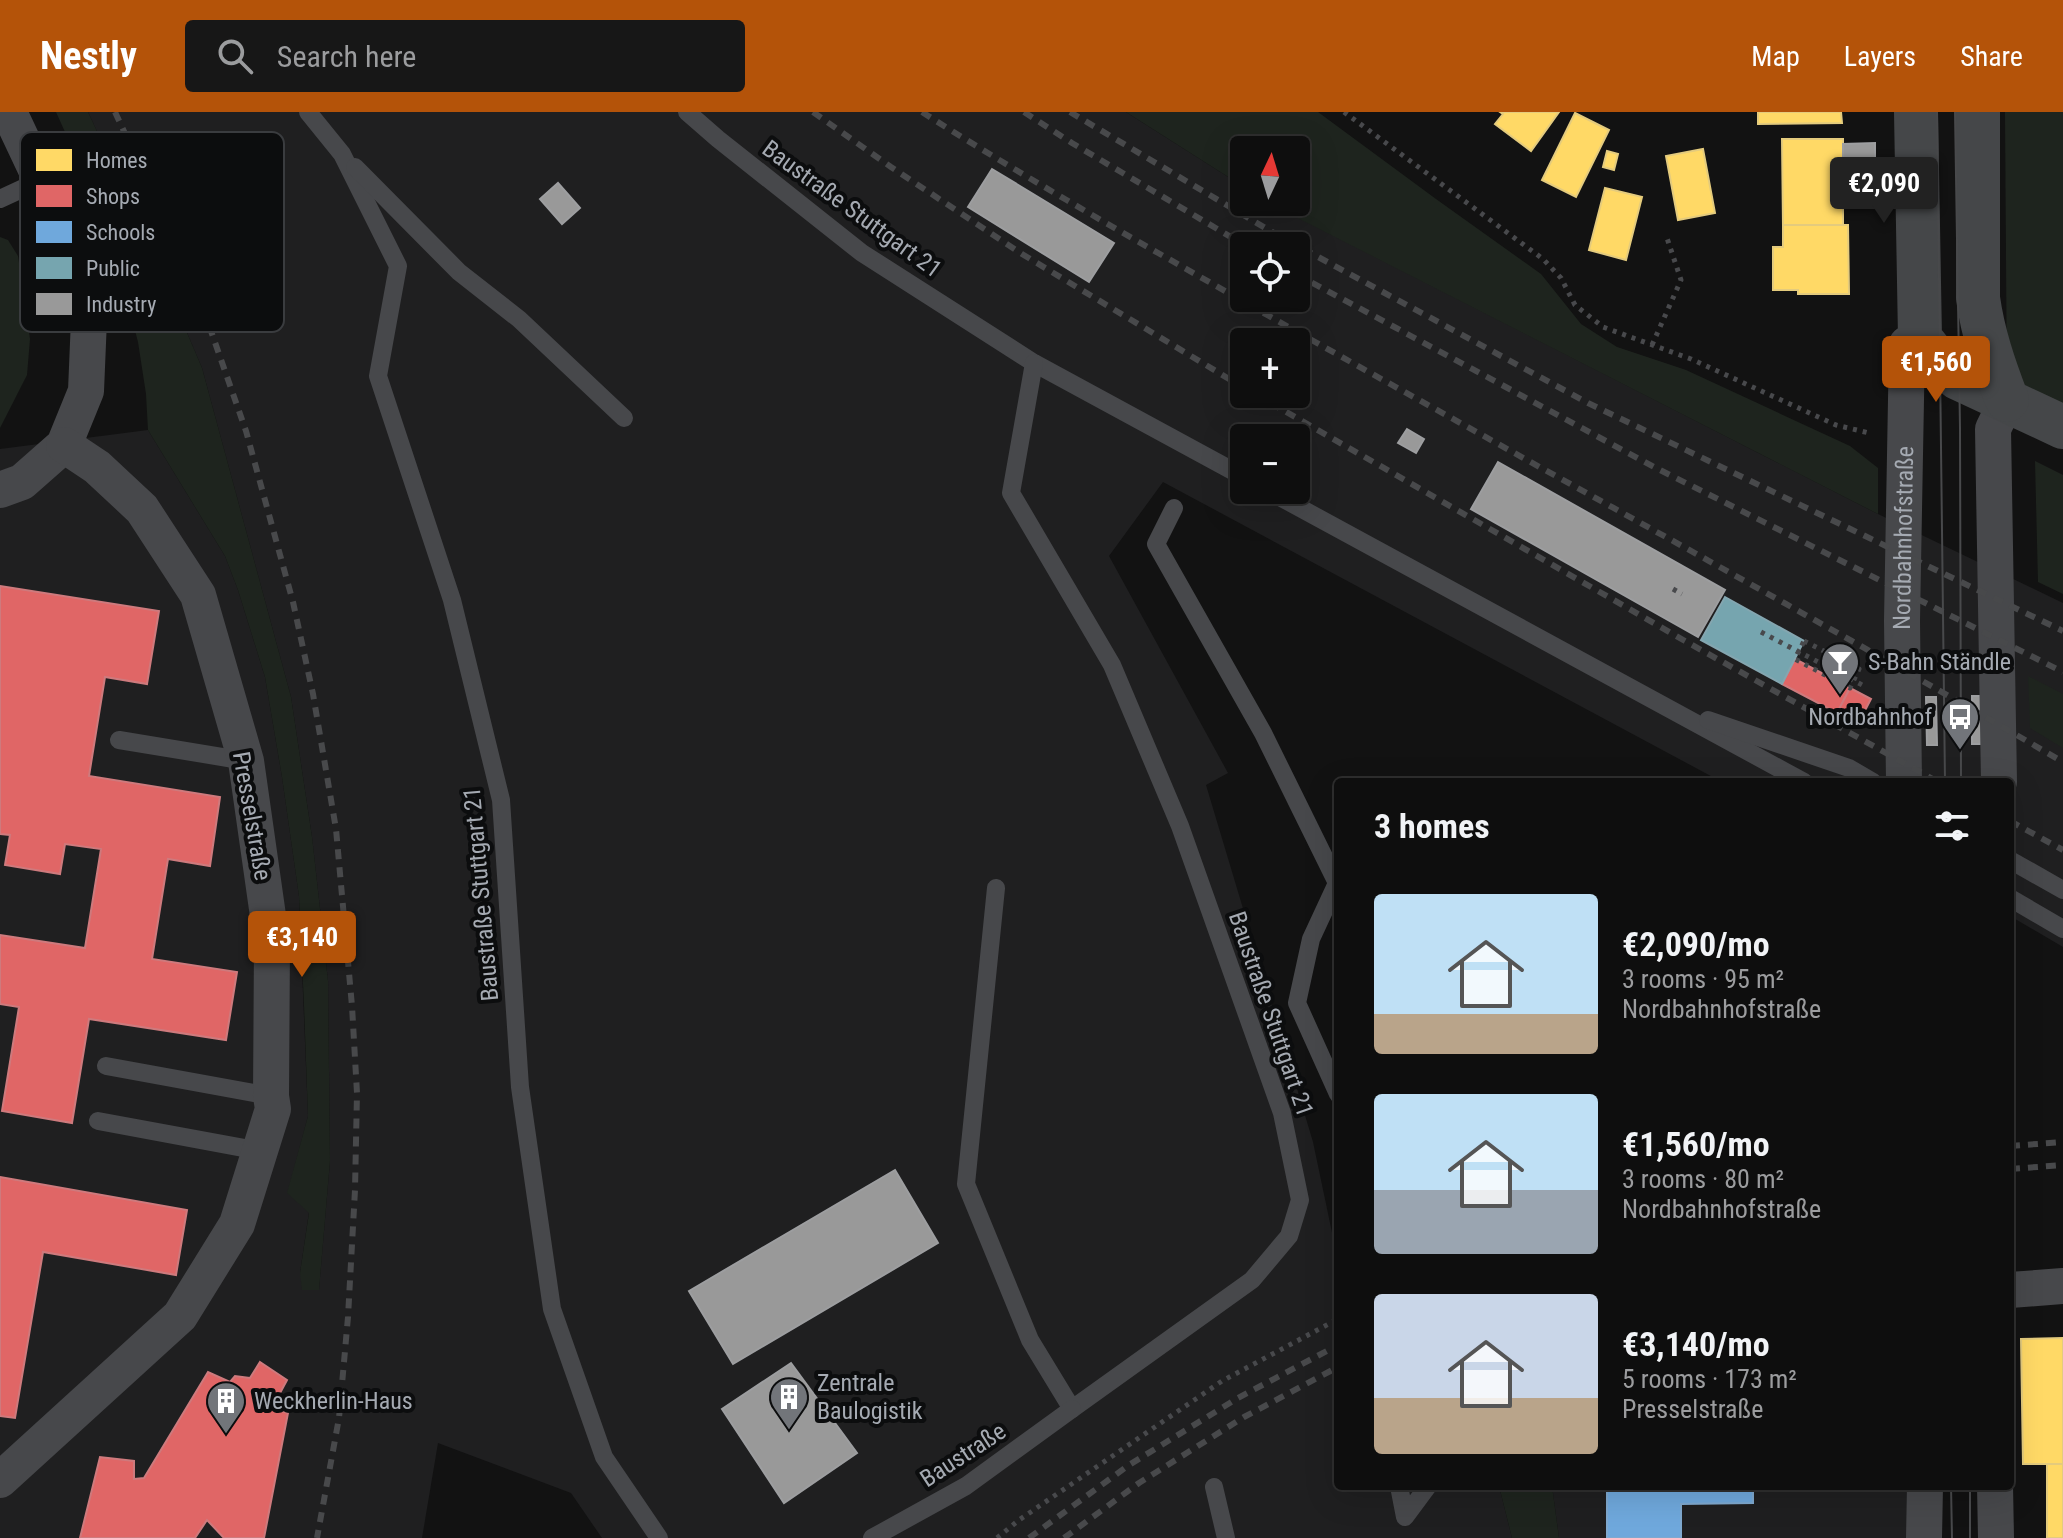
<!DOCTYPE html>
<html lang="en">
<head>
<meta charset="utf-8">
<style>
	:root { --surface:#0e0e0e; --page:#171717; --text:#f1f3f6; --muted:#9b9c9e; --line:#2e2e2e; --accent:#b45309 }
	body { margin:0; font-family:"Roboto Condensed",sans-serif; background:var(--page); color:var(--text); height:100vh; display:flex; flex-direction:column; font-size:30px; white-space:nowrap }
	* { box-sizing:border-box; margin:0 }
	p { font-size:26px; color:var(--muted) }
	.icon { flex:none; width:44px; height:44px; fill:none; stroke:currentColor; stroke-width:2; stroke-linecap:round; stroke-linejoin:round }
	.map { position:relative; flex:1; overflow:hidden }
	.details { position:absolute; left:1334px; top:666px; width:680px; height:712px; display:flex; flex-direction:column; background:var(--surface); border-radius:8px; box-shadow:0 8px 32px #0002,0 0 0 2px var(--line) }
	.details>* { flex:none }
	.needle { width:52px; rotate:4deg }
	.buttons { position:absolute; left:1230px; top:24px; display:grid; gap:16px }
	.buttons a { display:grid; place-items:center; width:80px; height:80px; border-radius:8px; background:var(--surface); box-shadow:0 8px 32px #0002,0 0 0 2px var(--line); font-size:40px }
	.price { position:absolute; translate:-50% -68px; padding:0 18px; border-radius:8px; background:var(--accent); color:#fff; font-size:26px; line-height:52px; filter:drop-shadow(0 2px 4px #0008) }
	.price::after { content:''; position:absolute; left:50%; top:48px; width:24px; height:18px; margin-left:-12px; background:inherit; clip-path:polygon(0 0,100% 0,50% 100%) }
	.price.current { background:#222; color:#fff }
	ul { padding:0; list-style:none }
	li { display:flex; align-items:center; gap:24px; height:200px; padding:0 40px }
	li span { display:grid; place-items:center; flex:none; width:224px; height:160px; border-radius:8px; color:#555 }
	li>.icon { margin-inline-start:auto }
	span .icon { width:96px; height:96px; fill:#fffc; stroke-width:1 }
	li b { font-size:34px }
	h2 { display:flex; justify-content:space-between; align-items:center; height:96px; padding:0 40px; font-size:34px }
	header { display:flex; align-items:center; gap:48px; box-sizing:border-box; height:112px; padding:0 40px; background:var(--accent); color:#fff }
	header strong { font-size:38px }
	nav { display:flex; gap:44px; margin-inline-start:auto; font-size:28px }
	.search { width:560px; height:72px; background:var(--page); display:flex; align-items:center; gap:20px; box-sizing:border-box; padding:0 28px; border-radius:8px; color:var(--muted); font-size:30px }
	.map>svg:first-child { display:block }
	.built { fill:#1f1f20; fill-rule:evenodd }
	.green { fill:#1e241e }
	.homes { fill:#ffd966; stroke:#e4cb7d; stroke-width:2 }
	.shops { fill:#e06666; stroke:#ce7a7d; stroke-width:2 }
	.schools { fill:#6fa8dc; stroke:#7fa9cf; stroke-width:2 }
	.public { fill:#76a5af; stroke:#84a6b0; stroke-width:2 }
	.industry { fill:#999; stroke:#9d9ea0; stroke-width:2 }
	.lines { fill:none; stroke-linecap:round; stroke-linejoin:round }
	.path { stroke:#48494c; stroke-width:5; stroke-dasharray:4 6; stroke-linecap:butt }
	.lane { stroke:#47484b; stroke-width:18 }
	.street { stroke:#47484b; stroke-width:36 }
	.secondary { stroke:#454749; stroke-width:44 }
	.tram { stroke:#48494b; stroke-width:2 }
	.rail { stroke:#48494b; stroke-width:6; stroke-dasharray:10 8; stroke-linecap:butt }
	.labels { text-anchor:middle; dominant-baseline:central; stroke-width:8; stroke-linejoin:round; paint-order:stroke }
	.street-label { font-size:24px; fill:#a5aab2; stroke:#0c0d0e }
	.poi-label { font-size:24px; fill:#a5aab2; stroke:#0c0d0e; text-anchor:start }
	.key { fill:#0c0d0e; stroke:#3a3c3f; stroke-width:2 }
	.key-label { font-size:22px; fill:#a5aab2 }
</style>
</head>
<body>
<header>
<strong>Nestly</strong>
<div class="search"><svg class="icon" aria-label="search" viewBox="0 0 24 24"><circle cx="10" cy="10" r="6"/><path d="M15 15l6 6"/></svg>Search here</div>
<nav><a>Map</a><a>Layers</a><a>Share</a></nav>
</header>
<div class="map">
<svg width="2063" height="1426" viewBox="0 0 2063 1426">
	<rect width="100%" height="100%" fill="#121212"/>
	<g class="built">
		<path d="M88,0h1038l118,75v15h24l610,312 185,89v344l-53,-31v-134h-288l-559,-300 -54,74 119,217 -22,12 107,357 25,119v225h161l13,52h-910l-31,-45 -133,-50 -16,95h-422v-1089l148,-19 77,126 13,34 27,87 17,100 17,119 9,220 -20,76 21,20 -9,61 19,16 11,-128 -2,-180 -16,-144 -21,-140 -89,-329 -54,-127zM1244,134h52v52h-52zM1244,230h52v52h-52zM1244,326h52v52h-52z"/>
		<polygon points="1552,1374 1914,1374 1915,1426 1559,1426"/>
	</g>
	<g class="green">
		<polygon points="56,0 88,0 148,129 202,256 291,585 312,725 328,869 330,1049 319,1178 302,1178 300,1161 309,1101 287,1081 308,1004 304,894 299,784 282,665 265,565 238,478 225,444 148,318 146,282 138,230 109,118"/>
		<polygon points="1126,0 1318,0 1436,87 1541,162 1581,212 1617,235 1686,258 1850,334 1878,356 1878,402 1280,97 1268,90 1296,90 1296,38 1244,38 1244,75"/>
		<polygon points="2005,0 2063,0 2063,315 2007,288"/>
		<polygon points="0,125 8,128 18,144 30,227 27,263 0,316"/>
		<polygon points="2035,349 2063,363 2063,482 2038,470"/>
		<polygon points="2028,564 2063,582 2063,636 2030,616"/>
		<polygon points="1499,1374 1552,1374 1559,1426 1512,1426"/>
	</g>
	<g class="homes">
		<polygon points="1500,0 1559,0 1531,39 1495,12 1503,2"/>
		<polygon points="1758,0 1841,0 1842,11 1758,12"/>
		<polygon points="1575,1 1609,18 1576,85 1542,68"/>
		<polygon points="1782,27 1843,27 1843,113 1783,113"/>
		<polygon points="1703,37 1715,101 1678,108 1666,44"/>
		<polygon points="1607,39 1618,42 1614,58 1603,55"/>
		<polygon points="1605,76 1642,85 1626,148 1589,138"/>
		<polygon points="1783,113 1848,113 1849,182 1798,182 1798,178 1773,178 1773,135 1783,135"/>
		<polygon points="2063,1226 2063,1352 2023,1352 2021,1227"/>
		<rect x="2047" y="1352" width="16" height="74"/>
	</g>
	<g class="shops">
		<polygon points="0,474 159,499 147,572 105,565 89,664 220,685 210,754 168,747 152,847 237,860 226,928 89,907 72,1011 2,999 19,895 0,892 0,823 85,836 101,737 65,732 60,762 5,753 10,723 0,722"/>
		<polygon points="1795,547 1850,576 1837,601 1782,572"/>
		<polygon points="1850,576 1871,587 1858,612 1837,601"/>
		<polygon points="0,1065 187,1098 176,1163 43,1140 15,1306 0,1304"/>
		<polygon points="260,1250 287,1268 272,1296 288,1301 264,1426 224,1426 207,1408 195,1426 80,1426 100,1345 134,1349 134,1367 144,1366 208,1260 230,1270 235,1264 250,1266"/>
	</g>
	<polygon class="schools" points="1607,1374 1753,1374 1753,1391 1681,1392 1681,1426 1607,1426"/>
	<polygon class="public" points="1725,485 1804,529 1782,572 1701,528"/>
	<g class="industry">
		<polygon points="1875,31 1875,51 1843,51 1843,32"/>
		<polygon points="992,57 1114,131 1089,170 968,95"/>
		<polygon points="558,71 580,96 562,112 540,87"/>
		<polygon points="1407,317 1424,327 1416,341 1398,331"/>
		<polygon points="1498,350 1725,478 1698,525 1471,397"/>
		<polygon points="1972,584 1980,584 1981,632 1972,632"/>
		<polygon points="1926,585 1936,585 1937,633 1927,633"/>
		<polygon points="895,1058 938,1131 733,1252 689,1179"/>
		<polygon points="791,1251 857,1341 784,1391 722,1297"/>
	</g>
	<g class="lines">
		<g class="path">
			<polyline points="1344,0 1543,147 1561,166 1575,193 1603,215 1691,247 1836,313 1869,321"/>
			<polyline points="1652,233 1681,168 1666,123"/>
			<polyline points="1673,477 1682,482"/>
			<polyline points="1761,520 1866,575"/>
			<polygon points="1804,529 1859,557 1850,576 1795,547"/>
			<polyline points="997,1426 1019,1408 1222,1269 1338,1207"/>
		</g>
		<g class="lane">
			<polyline points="308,0 342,42 398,154 378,264 452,488 501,688 520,975 552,1197 604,1345 659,1426"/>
			<polyline points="687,0 718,27 862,141 1034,251 1244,365"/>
			<polyline points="355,55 459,160 519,207 624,306"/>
			<polyline points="0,87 41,68"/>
			<polyline points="1267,378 1804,670"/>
			<polyline points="1174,396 1156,432 1263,621 1337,771 1311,827 1297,891 1338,982"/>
			<polyline points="1708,608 1849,656 1873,670"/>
			<polyline points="119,628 246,649"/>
			<polyline points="2010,748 2063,778"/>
			<polyline points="996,776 966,1072 1030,1228 1072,1297 1252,1168 1289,1124 1300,1088 1282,1001 1180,714 1112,553 1011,381 1034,251"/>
			<polyline points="2010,786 2063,817"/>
			<polyline points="106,954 271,984"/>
			<polyline points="98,1009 260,1039"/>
			<polyline points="1399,1374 1405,1405 1428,1374"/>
			<polyline points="1214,1375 1226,1426"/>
			<polyline points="872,1426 966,1374 1072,1297"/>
		</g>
		<g class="street">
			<polyline points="0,378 22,370 64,333 86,279 89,207 69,131 41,68 9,0"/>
			<path id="s1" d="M1904,670l-2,-161 5,-277"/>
			<polyline points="1999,670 1993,317 2007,288"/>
			<polyline points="2010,1178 2063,1174"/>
			<polyline points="0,1368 180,1204 237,1112 273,997 271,984 272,832 246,649 198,483 142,397 97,355 64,333"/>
			<polyline points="1995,1374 1996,1426"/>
			<polyline points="1924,1426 1925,1374"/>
		</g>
		<g class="secondary">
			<polyline points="1916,0 1920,226 1940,251 1958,266 2063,315"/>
			<path d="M1978,0v186c5,36 16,68 29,102"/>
		</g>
		<g class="tram">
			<polyline points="1937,0 1945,670"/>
			<polyline points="1955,0 1960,316 1961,670"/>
			<polyline points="1951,1374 1952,1426"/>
			<polyline points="1970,1374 1970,1426"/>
		</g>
		<g class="rail">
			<polyline points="115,0 183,147 204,199 246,319 293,490 313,582 336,717 352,894 357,981 355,1078 348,1205 339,1306 317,1426"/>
			<polyline points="813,0 891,55 1022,142 1244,276"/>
			<path d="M922,0c113,72 231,138 347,204 264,149 532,293 794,446"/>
			<polyline points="1024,0 1072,31 1246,134"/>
			<polyline points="1070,0 1272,120 1588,291 2063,519"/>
			<polyline points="1296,162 1656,356 2063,560"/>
			<polyline points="1255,282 1685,529 1938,670"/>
			<polyline points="2010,709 2063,738"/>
			<polyline points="2010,1034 2063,1030"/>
			<polyline points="2010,1057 2063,1053"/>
			<polyline points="1029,1426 1129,1353 1238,1286 1338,1233"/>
			<polyline points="1064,1426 1139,1371 1244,1305 1338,1255"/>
		</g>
	</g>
	<defs>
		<g id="bar-pin" transform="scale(2)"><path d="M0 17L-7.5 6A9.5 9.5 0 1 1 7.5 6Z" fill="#72757a" stroke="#0c0d0e"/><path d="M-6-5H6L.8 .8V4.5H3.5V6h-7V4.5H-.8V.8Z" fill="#fff"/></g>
		<g id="bus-pin" transform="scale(2)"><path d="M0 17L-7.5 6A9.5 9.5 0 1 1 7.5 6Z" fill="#72757a" stroke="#0c0d0e"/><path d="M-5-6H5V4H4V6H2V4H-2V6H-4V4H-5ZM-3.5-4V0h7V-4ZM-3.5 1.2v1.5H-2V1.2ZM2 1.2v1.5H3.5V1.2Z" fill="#fff"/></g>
		<g id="building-pin" transform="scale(2)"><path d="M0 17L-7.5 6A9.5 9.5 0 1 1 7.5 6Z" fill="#72757a" stroke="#0c0d0e"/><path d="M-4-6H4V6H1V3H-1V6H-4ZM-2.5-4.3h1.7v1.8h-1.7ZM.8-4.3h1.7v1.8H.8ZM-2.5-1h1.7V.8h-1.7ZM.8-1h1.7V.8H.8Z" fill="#fff"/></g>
	</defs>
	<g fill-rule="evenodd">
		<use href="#bar-pin" x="1840" y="550"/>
		<use href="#bus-pin" x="1960" y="605"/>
		<use href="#building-pin" x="789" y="1285"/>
		<use href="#building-pin" x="226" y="1289"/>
	</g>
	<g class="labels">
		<g class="street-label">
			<text transform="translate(852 97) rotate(36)">Baustraße Stuttgart 21</text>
			<text stroke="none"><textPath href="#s1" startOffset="244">Nordbahnhofstraße</textPath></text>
			<text transform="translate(252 704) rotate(80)">Presselstraße</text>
			<text transform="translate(481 782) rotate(-95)">Baustraße Stuttgart 21</text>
			<text transform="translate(1271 902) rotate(71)">Baustraße Stuttgart 21</text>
			<text transform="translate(963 1343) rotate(-33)">Baustraße</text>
		</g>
		<g class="poi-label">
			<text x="1868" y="550">S-Bahn Ständle</text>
			<text x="1932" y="605" text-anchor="end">Nordbahnhof</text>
			<text x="817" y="1271">Zentrale<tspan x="817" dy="28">Baulogistik</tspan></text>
			<text x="254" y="1289">Weckherlin-Haus</text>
		</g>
	</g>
	<rect x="20" y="20" width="264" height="200" rx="12" class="key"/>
	<rect x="36" y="37" width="36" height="22" fill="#ffd966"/>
	<rect x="36" y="73" width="36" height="22" fill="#e06666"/>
	<rect x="36" y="109" width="36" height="22" fill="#6fa8dc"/>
	<rect x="36" y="145" width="36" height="22" fill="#76a5af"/>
	<rect x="36" y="181" width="36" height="22" fill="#999"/>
	<g class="key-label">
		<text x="86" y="56">Homes</text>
		<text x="86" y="92">Shops</text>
		<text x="86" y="128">Schools</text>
		<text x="86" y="164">Public</text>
		<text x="86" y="200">Industry</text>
	</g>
</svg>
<div class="buttons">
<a><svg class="needle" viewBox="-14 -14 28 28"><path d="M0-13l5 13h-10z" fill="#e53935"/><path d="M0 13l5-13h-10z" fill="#9b9c9e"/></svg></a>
<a><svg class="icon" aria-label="locate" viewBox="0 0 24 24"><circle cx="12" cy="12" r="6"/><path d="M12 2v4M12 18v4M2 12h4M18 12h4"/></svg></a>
<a>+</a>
<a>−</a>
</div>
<b class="price current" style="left:1884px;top:113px">€2,090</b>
<b class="price" style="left:1936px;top:292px">€1,560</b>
<b class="price" style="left:302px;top:867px">€3,140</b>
<section class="details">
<h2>3 homes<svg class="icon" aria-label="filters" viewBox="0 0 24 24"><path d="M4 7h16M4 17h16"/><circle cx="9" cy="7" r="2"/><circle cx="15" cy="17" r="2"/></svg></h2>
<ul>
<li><span style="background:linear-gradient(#bfe0f5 75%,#b9a48a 0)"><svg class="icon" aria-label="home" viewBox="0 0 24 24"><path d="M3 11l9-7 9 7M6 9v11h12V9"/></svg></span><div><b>€2,090/mo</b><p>3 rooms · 95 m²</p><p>Nordbahnhofstraße</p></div></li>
<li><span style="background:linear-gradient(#bfe0f5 60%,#9aa5b1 0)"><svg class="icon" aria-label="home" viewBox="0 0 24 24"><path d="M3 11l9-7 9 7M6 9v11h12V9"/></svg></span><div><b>€1,560/mo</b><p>3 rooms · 80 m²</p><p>Nordbahnhofstraße</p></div></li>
<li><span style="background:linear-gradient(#c9d6e8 65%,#b9a48a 0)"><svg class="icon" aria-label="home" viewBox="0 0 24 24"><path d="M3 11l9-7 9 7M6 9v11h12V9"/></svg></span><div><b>€3,140/mo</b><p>5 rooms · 173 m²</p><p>Presselstraße</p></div></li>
</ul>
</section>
</div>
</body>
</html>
